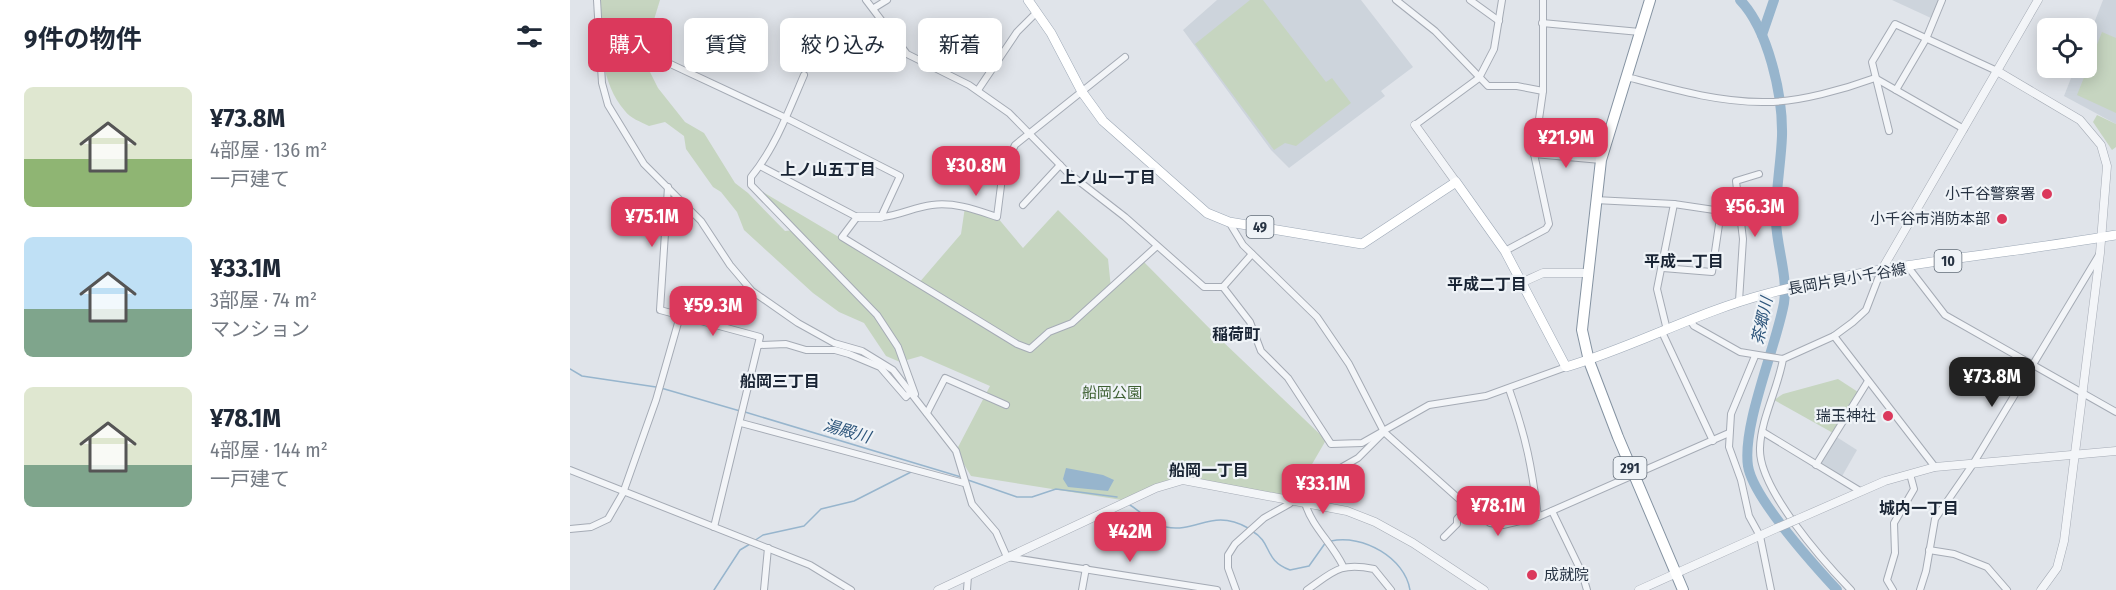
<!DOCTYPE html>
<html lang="ja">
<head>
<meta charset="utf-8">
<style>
	:root { --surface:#fff; --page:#f2f2f3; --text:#1f2937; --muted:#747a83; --accent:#db395c }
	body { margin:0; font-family:"Fira Sans Condensed","Noto Sans JP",sans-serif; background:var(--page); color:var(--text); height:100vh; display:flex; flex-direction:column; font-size:22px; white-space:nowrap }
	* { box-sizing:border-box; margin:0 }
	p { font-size:20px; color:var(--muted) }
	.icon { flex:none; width:33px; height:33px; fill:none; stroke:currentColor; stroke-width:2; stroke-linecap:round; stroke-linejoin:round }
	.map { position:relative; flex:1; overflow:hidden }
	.side { display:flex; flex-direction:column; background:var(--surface); width:570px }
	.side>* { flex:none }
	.banner { position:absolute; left:18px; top:18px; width:570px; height:54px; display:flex; gap:12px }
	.buttons { position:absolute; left:1467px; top:18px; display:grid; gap:12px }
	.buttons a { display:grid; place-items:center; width:60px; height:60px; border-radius:9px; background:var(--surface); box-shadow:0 3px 15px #0003; font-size:30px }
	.price { position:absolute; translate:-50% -51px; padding:0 14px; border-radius:12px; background:var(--accent); color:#fff; font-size:20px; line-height:39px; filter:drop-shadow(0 2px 3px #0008) }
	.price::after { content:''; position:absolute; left:50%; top:36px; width:18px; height:14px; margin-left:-9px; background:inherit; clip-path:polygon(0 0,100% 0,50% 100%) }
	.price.selected { background:#222; color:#fff }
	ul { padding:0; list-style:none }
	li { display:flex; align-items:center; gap:18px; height:150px; padding:0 24px }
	li span { display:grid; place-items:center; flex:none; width:168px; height:120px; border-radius:9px; color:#555 }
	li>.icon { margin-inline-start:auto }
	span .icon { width:72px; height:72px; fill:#fffc; stroke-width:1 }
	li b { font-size:26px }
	h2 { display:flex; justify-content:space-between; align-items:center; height:72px; padding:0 24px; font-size:26px }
	.pill { padding:0 21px; border-radius:9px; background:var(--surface); box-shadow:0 3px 15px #0003; font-size:21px; line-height:54px }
	.pill.selected { background:var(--accent); color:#fff }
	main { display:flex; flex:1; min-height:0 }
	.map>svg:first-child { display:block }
	.built { fill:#cdd4dc }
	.green { fill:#c6d5c0 }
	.water { fill:#97b5cd }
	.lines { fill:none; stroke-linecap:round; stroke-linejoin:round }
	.stream { stroke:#97b5cd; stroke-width:1.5 }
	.river { stroke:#97b5cd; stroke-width:10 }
	.minor-casing { stroke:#a5abb5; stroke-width:8 }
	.tertiary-casing { stroke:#a5abb5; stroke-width:9 }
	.primary-casing { stroke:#9ea9b7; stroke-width:10 }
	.trunk-casing { stroke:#8593a2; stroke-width:12 }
	.minor { stroke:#f3f5f8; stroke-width:6 }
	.tertiary { stroke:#f3f5f8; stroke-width:8 }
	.primary { stroke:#fff; stroke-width:9 }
	.trunk { stroke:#fff; stroke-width:10 }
	.tertiary-bridge-casing { stroke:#a5abb5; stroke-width:9; stroke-linecap:butt }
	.tertiary-bridge { stroke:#f3f5f8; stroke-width:8 }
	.poi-dot { fill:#db395c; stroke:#eff3f7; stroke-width:2 }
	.labels { text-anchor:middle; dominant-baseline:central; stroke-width:4.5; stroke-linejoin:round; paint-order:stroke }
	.shield { fill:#eff3f7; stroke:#636d79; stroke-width:1.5 }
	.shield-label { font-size:14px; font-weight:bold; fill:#273343 }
	.poi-label { font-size:15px; fill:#273343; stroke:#eff3f7; text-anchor:end }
	.street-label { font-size:15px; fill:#273343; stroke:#eff3f7 }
	.park-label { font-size:15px; fill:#3e6033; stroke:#eff3f7 }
	.neighbourhood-label { font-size:16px; font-weight:bold; fill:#192434; stroke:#eff3f7 }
	.water-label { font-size:16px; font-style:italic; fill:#2d557b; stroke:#eff3f7 }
</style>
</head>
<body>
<main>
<section class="side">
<h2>9件の物件<svg class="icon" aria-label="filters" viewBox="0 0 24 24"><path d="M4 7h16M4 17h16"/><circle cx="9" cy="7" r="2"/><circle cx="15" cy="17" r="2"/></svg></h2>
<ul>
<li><span style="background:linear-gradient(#dfe7d0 60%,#8fb573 0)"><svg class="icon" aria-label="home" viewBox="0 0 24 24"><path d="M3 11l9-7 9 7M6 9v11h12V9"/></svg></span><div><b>¥73.8M</b><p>4部屋 · 136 m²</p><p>一戸建て</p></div></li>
<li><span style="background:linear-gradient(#bfe0f5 60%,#7fa58c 0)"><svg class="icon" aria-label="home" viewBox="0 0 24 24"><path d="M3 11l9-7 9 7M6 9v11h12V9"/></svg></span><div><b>¥33.1M</b><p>3部屋 · 74 m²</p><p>マンション</p></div></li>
<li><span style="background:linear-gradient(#dfe7d0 65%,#7fa58c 0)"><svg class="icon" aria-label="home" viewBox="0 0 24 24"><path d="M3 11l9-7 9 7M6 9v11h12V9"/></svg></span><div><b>¥78.1M</b><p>4部屋 · 144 m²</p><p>一戸建て</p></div></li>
</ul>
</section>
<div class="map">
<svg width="1546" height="590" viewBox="0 0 1546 590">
	<rect width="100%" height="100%" fill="#e0e4ea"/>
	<g class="built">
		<polygon points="647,0 791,0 843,67 811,91 815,96 719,168 701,150 613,30"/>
		<polygon points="1322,0 1369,0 1361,18"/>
		<polygon points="1533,0 1546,0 1546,124 1494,96 1505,68 1516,68 1517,41"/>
		<polygon points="1265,436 1287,450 1271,478 1249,463"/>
	</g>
	<g class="green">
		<path d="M30,0h60l-15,49 4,21 9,18 27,34 19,11 31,50 13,10 37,38 9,-1 -43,-45 167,99 43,-50 4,-27 32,10 26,31 35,-38 50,49 3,29 31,-28 77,78 107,102 -37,64 -106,-24 -55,21 -157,-25 -15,-25 34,-65 -69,-30 -21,6 -14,-6 -22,-33 -25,-11 -26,-19 -69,-63 -7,-18 -16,-20 -8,-5 -27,-38 -2,-13 -19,-14 -16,4c-8,-4 -19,-8 -24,-15 -26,-30 -25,-74 -25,-111z"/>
		<polygon points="680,0 693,0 756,82 762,78 781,103 726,146 715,143 704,150 625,44"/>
		<polygon points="1532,32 1546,38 1546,113 1507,95"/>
		<polygon points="1527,115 1546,124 1546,147 1542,150 1523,122"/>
		<polygon points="1268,379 1288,392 1263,433 1204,400 1213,394"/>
	</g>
	<polygon class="water" points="496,468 533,475 544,480 538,491 498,487 493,479"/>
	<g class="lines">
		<g class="stream">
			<polyline points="0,369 12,376 86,387"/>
			<polyline points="91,388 170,411"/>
			<polyline points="175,412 391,477"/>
			<polyline points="398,480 447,497 462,497 486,489 547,497"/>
			<path d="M560,505c11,7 22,19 36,22 31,6 46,-19 82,1"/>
			<path d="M682,531c21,12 11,29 38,39l19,-4 17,-24"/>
			<polyline points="184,541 193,535 234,526 251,509 284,501 343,471"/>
			<path d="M761,541c32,-7 74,17 79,49"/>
			<polyline points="144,590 170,550 180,544"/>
		</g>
		<g class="river">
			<path d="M1170,0c28,29 43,95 42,136 -1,28 -7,57 -6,86 1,26 12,54 8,81 -8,44 -42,122 -36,163 5,32 66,99 89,124"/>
			<polyline points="1192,35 1204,0"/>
		</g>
		<g class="minor-casing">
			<g id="minor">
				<polyline points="27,0 32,83 38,105 74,164 131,221 160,265 182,291 228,323 264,343 292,351 323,370 386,451 402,504 426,532 437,557 647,590"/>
				<polyline points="296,0 337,54 399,85 439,113 497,172 555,217 634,287 653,287 682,254"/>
				<polyline points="826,0 865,31 918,86 947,86 973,91"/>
				<polyline points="900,0 929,21"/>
				<polyline points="304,8 317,0"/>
				<polyline points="972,23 1070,32"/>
				<path d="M94,61l122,57 114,58 -19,41c18,-1 33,-10 51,-12 23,-3 44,5 65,12l6,-47 12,-25 110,-88"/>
				<path d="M234,75c-15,35 -29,73 -53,102v8l126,130 21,32 17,47"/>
				<path d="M1057,77c45,12 93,26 140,25 32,0 78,-13 108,-24l89,51"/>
				<polyline points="408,90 447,32 467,12"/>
				<polyline points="1326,90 1356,39 1372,0"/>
				<polyline points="845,125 909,78 924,49 932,0"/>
				<polyline points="1319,131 1302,62 1325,24 1427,71"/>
				<polyline points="964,154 1031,160"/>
				<polyline points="190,166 287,217 272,237 447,344 460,349 479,332 502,323 587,246"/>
				<polyline points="98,187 90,310 190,337 144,527"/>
				<polyline points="1025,200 1104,204 1151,211 1142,272 1093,268"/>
				<polyline points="453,205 490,165"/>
				<polyline points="659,222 673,245 747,317 779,364 814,432 898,507 920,523 933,525 968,517 1159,433"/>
				<polyline points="935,251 976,229 979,224 964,154 973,91 973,0"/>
				<polyline points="1338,267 1375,315 1546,412"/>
				<polyline points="653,287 680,322 691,351 718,378 761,444 792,443 859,405 916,396 996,367"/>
				<polyline points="1169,301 1173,239 1166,181 1189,174"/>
				<polyline points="1120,320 1124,326 1170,352 1213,359 1264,336 1283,322 1296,310 1311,271"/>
				<polyline points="1097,330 1087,289 1104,204"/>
				<polyline points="1092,332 1143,441"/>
				<polyline points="1264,336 1365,467"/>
				<polyline points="190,345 216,344 236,350 265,350 279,354 310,367 336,397 341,392"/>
				<polyline points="1185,356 1161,414 1159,447 1171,480 1179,516 1190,536 1201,590"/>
				<path d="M1213,359c-5,30 -22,59 -23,89 -2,40 63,113 91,142"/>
				<path d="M939,389c17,48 23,78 29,128"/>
				<polyline points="357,413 375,378 436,405"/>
				<polyline points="171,423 394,483"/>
				<polyline points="1193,432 1290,491"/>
				<polyline points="1246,465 1298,381"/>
				<polyline points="0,470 240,565 281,590"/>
				<path d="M735,503c7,24 27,40 38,63"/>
				<polyline points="982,511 1012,573 1017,590"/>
				<polyline points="0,529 21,527 38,519 53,493 86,400 110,316"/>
				<polyline points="874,537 887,524 887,519 898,507"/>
				<polyline points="1359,550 1384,554 1417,567 1437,590"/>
				<polyline points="194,590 198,548"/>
				<polyline points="397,590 398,576"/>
				<polyline points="512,590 516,568"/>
				<polyline points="666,590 658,568 658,555 665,544 694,518 719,504 737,487 788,458 812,434"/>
				<path d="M737,590c27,-19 33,-28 67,-21l17,21"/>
				<polyline points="1323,590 1317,580 1325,553 1324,523 1344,489 1340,474"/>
				<polyline points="1350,590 1356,571 1365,519 1403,464 1529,255"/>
			</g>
		</g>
		<g class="tertiary-casing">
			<g id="tertiary">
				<polyline points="1427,71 1510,120 1531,145 1537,166 1530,253 1494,541 1487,568 1471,590"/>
				<polyline points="845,125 886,182"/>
				<polyline points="287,217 311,217"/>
				<polyline points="1311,271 1468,0"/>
				<polyline points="953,282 973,273 1017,273"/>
				<polyline points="1228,519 1315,481 1365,467 1546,451"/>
				<polyline points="368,590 586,488 613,480 777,511 805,522 843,543 914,590"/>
				<polyline points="1069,590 1207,528"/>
			</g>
		</g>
		<g class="primary-casing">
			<path id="primary" d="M458,0l23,33 31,59 21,29 104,92 22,9 133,22 94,-62 49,69 61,116c68,-20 131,-55 200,-73 114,-30 234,-39 350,-59"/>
		</g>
		<g class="trunk-casing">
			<polyline id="trunk" points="1080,0 1031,160 1012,330 1019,361 1048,437 1113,590"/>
		</g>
		<use href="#minor" class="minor"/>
		<use href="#tertiary" class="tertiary"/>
		<use href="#primary" class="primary"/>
		<use href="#trunk" class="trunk"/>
		<g class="tertiary-bridge-casing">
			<polyline id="tertiary-bridge" points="1207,528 1228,519"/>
		</g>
		<use href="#tertiary-bridge" class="tertiary-bridge"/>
	</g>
	<g class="poi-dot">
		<circle cx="1477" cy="194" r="6"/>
		<circle cx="1432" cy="219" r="6"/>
		<circle cx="1318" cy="416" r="6"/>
		<circle cx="962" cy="575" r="6"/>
	</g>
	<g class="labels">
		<g class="shield">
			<rect x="676.5" y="216" width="27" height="22" rx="4.5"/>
			<rect x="1364.5" y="250" width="27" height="22" rx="4.5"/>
			<rect x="1043.5" y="457" width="33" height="22" rx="4.5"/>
		</g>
		<g class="shield-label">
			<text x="690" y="227">49</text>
			<text x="1378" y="261">10</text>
			<text x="1060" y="468">291</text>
		</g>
		<g class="poi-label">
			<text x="1465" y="194">小千谷警察署</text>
			<text x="1420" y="219">小千谷市消防本部</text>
			<text x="1306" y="416">瑞玉神社</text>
			<text x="974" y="575" text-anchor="start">成就院</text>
		</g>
		<g class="street-label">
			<text transform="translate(1277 279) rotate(-10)">長岡片貝小千谷線</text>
		</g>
		<g class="park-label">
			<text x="542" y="393">船岡公園</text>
		</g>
		<g class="neighbourhood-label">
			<text x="258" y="169">上ノ山五丁目</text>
			<text x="538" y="177">上ノ山一丁目</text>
			<text x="1114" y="261">平成一丁目</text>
			<text x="917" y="284">平成二丁目</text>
			<text x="666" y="334">稲荷町</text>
			<text x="210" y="381">船岡三丁目</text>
			<text x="639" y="470">船岡一丁目</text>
			<text x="1349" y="508">城内一丁目</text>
		</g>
		<g class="water-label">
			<text transform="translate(1192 321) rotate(-78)">茶郷川</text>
			<text transform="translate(277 431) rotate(16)">湯殿川</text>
		</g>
	</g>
</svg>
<div class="buttons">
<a><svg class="icon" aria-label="locate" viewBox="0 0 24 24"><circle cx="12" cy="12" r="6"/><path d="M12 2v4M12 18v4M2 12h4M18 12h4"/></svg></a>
</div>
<b class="price" style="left:996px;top:169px">¥21.9M</b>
<b class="price" style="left:406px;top:197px">¥30.8M</b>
<b class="price" style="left:1185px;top:238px">¥56.3M</b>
<b class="price" style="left:82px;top:248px">¥75.1M</b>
<b class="price" style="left:143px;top:337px">¥59.3M</b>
<b class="price selected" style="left:1422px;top:408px">¥73.8M</b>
<b class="price" style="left:753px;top:515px">¥33.1M</b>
<b class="price" style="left:928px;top:537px">¥78.1M</b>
<b class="price" style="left:560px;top:563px">¥42M</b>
<div class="banner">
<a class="pill selected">購入</a>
<a class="pill">賃貸</a>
<a class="pill">絞り込み</a>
<a class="pill">新着</a>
</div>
</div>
</main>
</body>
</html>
